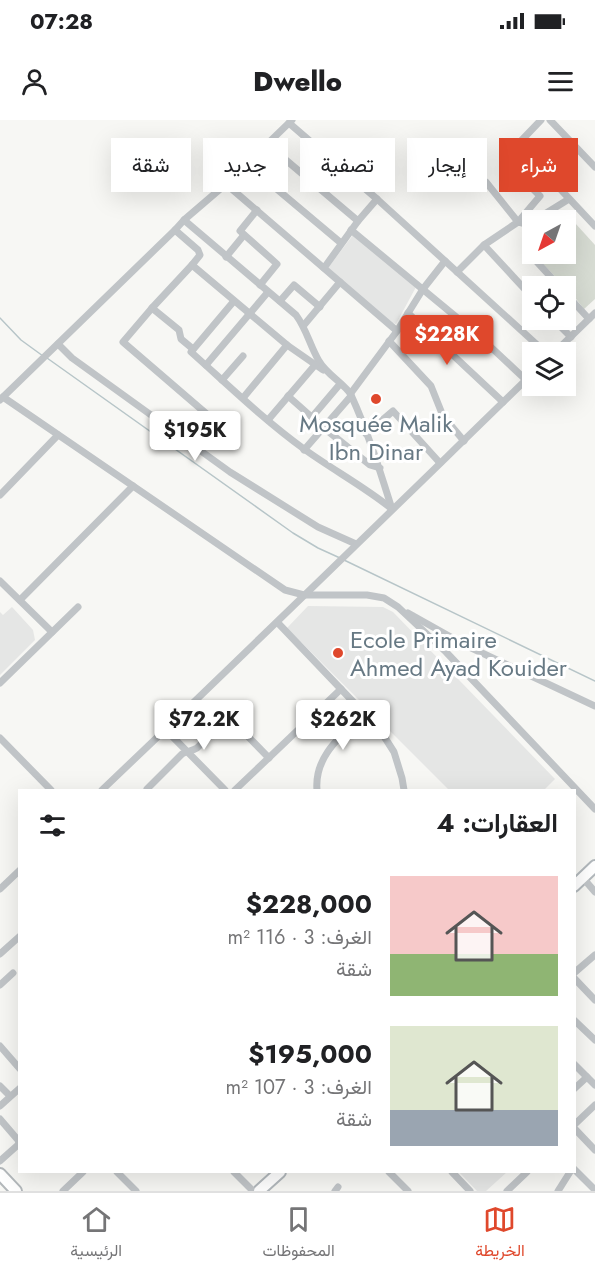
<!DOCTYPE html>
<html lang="ar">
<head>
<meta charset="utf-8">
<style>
	:root { --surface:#fff; --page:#f6f6f6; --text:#202124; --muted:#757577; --line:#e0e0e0; --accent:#df482c }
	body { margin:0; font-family:Jost,Vazirmatn,sans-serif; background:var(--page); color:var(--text); direction:rtl; height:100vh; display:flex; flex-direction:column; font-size:22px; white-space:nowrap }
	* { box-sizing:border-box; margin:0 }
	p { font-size:20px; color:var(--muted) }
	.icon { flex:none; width:33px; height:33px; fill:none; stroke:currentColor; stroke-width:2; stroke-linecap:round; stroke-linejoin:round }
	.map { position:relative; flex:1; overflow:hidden; direction:ltr }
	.sheet { position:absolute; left:18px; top:669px; width:558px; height:384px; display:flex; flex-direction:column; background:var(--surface); border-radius:0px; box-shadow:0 6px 24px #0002; direction:rtl }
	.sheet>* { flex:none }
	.guide { position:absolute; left:18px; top:18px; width:560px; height:54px; direction:rtl; display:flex; gap:12px }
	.needle { width:39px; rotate:220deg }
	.tools { position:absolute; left:522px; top:90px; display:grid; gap:12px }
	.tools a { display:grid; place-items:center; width:54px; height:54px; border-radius:0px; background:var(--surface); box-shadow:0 6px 24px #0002; font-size:30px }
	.price { position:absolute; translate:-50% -51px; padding:0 14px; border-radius:6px; background:#fff; color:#222; font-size:20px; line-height:39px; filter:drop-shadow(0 2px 3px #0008) }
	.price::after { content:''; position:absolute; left:50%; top:36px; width:18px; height:14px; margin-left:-9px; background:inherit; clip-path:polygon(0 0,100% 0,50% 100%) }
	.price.active { background:var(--accent); color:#fff }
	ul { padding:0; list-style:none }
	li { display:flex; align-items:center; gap:18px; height:150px; padding:0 18px }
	li span { display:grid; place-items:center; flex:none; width:168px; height:120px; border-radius:0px; color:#555 }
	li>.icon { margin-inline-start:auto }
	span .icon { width:72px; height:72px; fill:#fffc; stroke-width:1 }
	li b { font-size:26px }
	h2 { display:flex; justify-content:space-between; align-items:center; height:72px; padding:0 18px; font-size:26px }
	.pill { padding:0 21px; border-radius:0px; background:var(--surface); box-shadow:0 6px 24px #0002; font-size:21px; line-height:54px }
	.pill.active { background:var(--accent); color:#fff }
	.status { display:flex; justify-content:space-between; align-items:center; height:42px; padding:0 30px; background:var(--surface); direction:ltr }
	.status svg { height:16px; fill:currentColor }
	header { display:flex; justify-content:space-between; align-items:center; height:78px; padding:0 18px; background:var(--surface); font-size:27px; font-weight:800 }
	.dock { display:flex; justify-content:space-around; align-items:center; height:84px; border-top:2px solid var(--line); background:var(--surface); font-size:16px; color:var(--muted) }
	.dock a { display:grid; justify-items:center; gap:3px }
	.dock .active { color:var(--accent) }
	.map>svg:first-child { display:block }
	.built { fill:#e5e6e5 }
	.pitch { fill:#d7dcd3 }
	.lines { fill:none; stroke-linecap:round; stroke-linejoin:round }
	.stream { stroke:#b7c5c8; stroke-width:1.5 }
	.secondary-casing { stroke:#b2b8bc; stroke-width:14 }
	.primary-casing { stroke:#b3b8bb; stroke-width:14 }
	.minor { stroke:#c0c4c7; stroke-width:7 }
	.secondary { stroke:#fff; stroke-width:10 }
	.primary { stroke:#fff; stroke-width:10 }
	.poi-dot { fill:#df482c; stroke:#fff; stroke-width:2 }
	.labels { text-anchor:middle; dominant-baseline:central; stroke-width:6; stroke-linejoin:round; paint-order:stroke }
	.poi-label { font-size:24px; fill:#677984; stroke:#fff }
</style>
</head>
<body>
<div class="status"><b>07:28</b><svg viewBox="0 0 49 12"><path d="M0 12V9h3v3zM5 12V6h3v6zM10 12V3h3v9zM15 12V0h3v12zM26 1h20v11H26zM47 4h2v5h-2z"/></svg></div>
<header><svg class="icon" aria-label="menu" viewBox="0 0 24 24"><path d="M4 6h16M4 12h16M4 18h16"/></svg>Dwello<svg class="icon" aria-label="person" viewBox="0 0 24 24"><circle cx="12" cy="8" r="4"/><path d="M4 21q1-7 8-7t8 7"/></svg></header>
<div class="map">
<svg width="595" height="1071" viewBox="0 0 595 1071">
	<rect width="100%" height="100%" fill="#f7f7f4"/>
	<g class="built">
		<polygon points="353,115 416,167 396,204 392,203 328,148"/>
		<polygon points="308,486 383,487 393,492 555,659 544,670 449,670 287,508"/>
		<polygon points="12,487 33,510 35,520 0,555 0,492 3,495"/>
		<polygon points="459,1052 507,1052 486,1071 477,1071"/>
	</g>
	<polygon class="pitch" points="565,92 595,125 595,179 584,189 566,166 564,166 534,134 566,134 566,100 556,100"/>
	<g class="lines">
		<g class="stream">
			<polyline points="0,198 21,220 43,236"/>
			<polyline points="47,238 293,413 318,428 340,438"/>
			<polyline points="344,440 595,561"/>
		</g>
		<g class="secondary-casing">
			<g id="secondary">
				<polyline points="574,766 595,746"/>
				<polyline points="259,1071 280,1052"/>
			</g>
		</g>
		<g class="primary-casing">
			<polyline id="primary" points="0,1054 16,1071"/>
		</g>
		<g class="minor">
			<polyline points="541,0 518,24 595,106"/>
			<polyline points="550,0 595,47"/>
			<polyline points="289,3 377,79 545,232"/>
			<polyline points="267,24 358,101"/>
			<polyline points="247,44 341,123"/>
			<polyline points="486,62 518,102 540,76 504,40"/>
			<polyline points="226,64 397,211"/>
			<polyline points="257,90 240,111 277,144 260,165"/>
			<path d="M184,100l112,95c11,15 14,31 23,46 7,13 27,24 32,34 17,37 29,76 41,114"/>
			<polyline points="535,100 569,79"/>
			<polyline points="175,110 198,130 200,135 192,145 152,188 179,210 181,219 193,229"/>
			<polyline points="351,110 478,215 526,260"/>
			<polyline points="484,125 532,177"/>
			<polyline points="526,130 559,166"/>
			<polyline points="226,137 244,115"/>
			<polyline points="192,145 287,225 323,250"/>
			<polyline points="324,148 358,101 377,79"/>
			<polyline points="457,152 484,125 518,102 525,104 532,102"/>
			<polyline points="566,174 589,199"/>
			<path d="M234,181l-43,51c37,33 73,68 113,97 29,21 61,38 88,60"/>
			<polyline points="280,181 294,165 320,187"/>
			<polyline points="152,188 123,222 216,302"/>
			<polyline points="408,193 503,282"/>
			<polyline points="554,200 571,217"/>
			<polyline points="304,205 340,162"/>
			<polyline points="389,221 431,266 443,296 464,321"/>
			<polyline points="58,224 72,238 230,352 318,407 356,424"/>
			<polyline points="555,232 595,193"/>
			<polyline points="206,245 268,172"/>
			<polyline points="222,260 243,236"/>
			<polyline points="351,273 397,211 423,169 445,141"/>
			<polyline points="288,276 324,308 370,345 380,348"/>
			<polyline points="3,277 285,470 304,475 367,475 384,478 398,487 446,532 595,689"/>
			<polyline points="243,278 287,225"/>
			<polyline points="0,280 175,110 184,100 226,64 292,0"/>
			<polyline points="312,297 340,264"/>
			<polyline points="268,300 315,245"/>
			<polyline points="366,314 393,291 440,343"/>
			<polyline points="304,330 351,276"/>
			<polyline points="0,375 58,315"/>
			<polyline points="0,461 52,512"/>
			<polyline points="20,480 133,366"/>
			<polyline points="408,493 465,525 595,586"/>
			<polyline points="278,503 380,610 394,632 402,658 404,670"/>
			<polyline points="0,563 78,487"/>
			<polyline points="166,610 225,670"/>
			<polyline points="0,618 51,670"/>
			<path d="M147,669l35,-35c5,-3 10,-3 15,-6l32,-31 40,41"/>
			<path d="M102,670c145,-138 287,-277 430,-416"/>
			<polyline points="235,670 341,569"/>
			<path d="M317,670c-3,-34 25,-55 47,-77"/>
			<polyline points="583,758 595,772"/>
			<polyline points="0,769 20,750"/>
			<polyline points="0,834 20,816"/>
			<polyline points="574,853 595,835"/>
			<polyline points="574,858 595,880"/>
			<polyline points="0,865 13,853"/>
			<polyline points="574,900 595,920"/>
			<polyline points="0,926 20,949"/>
			<polyline points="574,944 595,965"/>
			<polyline points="0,966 10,976"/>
			<polyline points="574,969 587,957"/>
			<polyline points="0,986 20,968"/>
			<polyline points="0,999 18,1020 19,1024 0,1041"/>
			<polyline points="574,1005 595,985"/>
			<polyline points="574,1008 595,1030"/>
			<polyline points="574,1049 595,1070"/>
			<polyline points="117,1052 136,1071"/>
			<polyline points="234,1052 253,1071"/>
			<polyline points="389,1052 408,1071"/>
			<polyline points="452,1052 470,1071"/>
			<polyline points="63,1071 83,1052"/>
			<polyline points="335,1071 338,1067"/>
			<polyline points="507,1071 527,1052"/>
			<polyline points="558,1071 570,1052"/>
		</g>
		<use href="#secondary" class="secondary"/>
		<use href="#primary" class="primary"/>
	</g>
	<g class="poi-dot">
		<circle cx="376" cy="279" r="6"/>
		<circle cx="338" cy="533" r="6"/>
	</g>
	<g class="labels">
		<g class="poi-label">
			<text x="376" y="303">Mosquée Malik<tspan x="376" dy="28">Ibn Dinar</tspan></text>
			<text x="350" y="519" text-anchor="start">Ecole Primaire<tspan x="350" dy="28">Ahmed Ayad Kouider</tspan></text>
		</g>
	</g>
</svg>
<div class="tools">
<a><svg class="needle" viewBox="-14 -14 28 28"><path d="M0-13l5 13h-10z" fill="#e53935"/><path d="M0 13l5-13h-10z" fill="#757577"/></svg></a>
<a><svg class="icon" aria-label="locate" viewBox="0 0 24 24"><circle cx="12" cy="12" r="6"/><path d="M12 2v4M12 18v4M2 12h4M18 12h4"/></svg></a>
<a><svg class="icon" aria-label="layers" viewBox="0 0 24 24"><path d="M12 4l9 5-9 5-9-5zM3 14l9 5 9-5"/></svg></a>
</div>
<b class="price active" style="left:447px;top:246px">$228K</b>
<b class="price" style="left:195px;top:342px">$195K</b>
<b class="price" style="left:204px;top:631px">$72.2K</b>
<b class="price" style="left:343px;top:631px">$262K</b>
<div class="guide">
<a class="pill active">شراء</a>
<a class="pill">إيجار</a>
<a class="pill">تصفية</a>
<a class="pill">جديد</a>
<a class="pill">شقة</a>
</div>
<section class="sheet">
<h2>العقارات: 4<svg class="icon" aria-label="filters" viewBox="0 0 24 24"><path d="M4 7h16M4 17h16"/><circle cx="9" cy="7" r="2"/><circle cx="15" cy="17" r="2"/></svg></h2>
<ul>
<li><span style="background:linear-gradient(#f6c9c9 65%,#8fb573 0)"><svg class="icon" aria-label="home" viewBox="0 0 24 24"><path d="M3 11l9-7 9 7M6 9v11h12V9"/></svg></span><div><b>$228,000</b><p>الغرف: 3 · 116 m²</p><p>شقة</p></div></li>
<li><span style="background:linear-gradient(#dfe7d0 70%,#9aa5b1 0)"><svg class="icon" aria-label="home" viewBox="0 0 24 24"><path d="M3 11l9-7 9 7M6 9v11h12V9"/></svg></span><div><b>$195,000</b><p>الغرف: 3 · 107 m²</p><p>شقة</p></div></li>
</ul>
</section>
</div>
<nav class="dock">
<a class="active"><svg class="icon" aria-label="map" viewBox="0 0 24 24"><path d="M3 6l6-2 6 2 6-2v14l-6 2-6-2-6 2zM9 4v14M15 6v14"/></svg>الخريطة</a>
<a><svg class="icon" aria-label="saved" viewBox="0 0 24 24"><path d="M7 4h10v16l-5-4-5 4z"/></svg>المحفوظات</a>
<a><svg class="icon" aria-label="home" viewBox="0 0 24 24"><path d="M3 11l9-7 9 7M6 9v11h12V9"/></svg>الرئيسية</a>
</nav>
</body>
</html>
